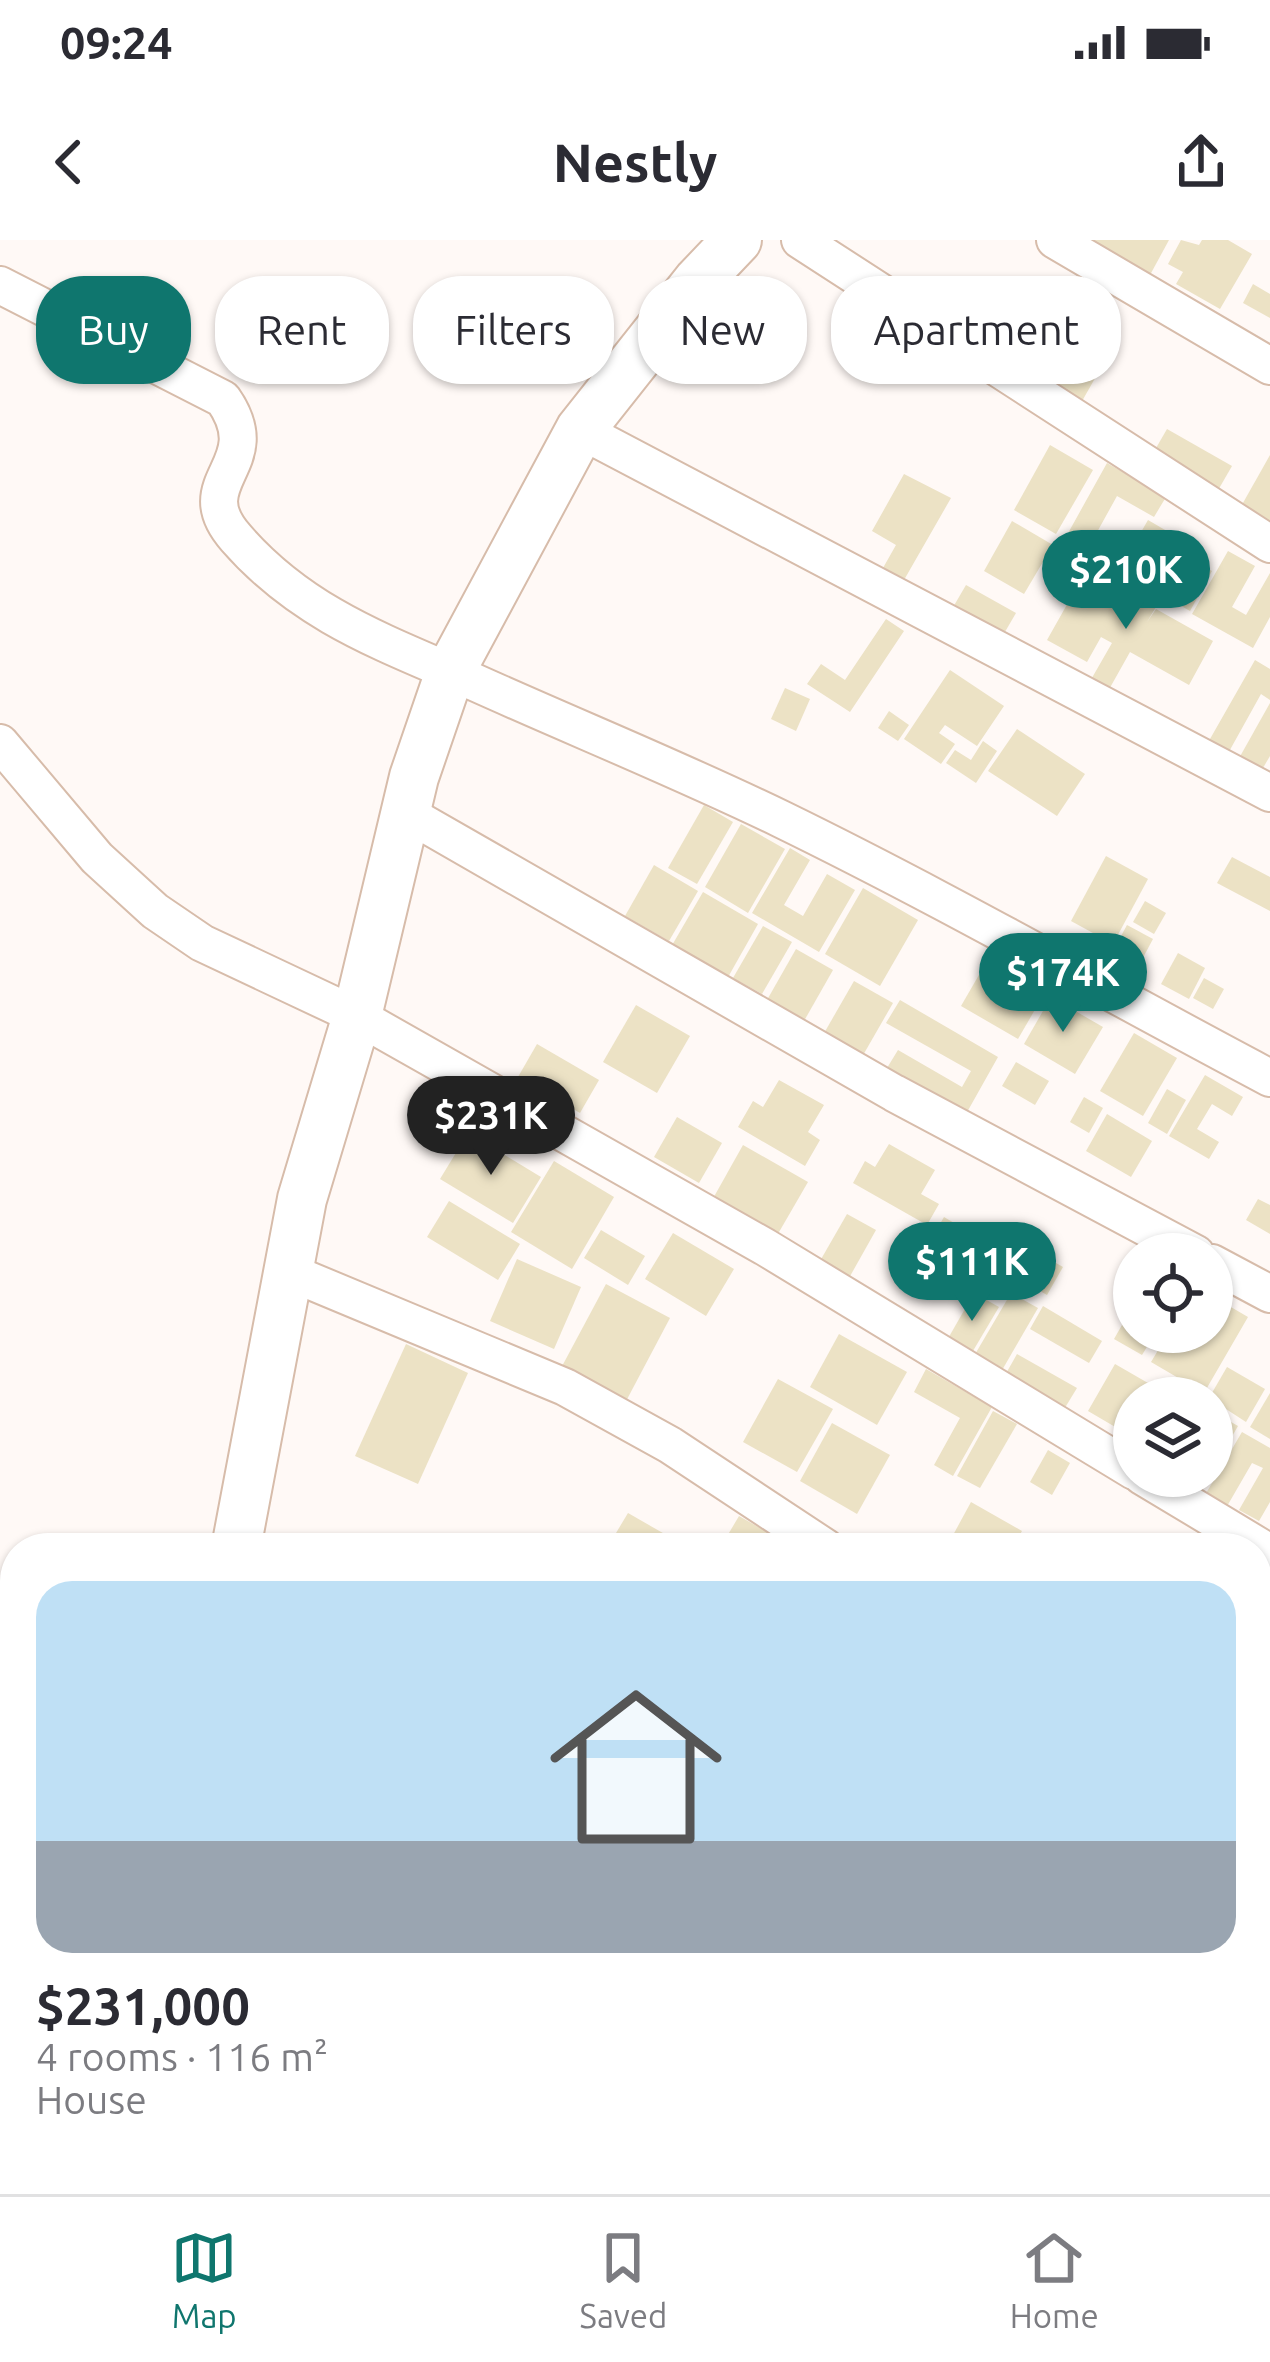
<!DOCTYPE html>
<html lang="en">
<head>
<meta charset="utf-8">
<style>
	:root { --surface:#fff; --page:#f7f7f7; --text:#2b2b33; --muted:#7c7c81; --line:#e1e1e2; --accent:#0f766e }
	body { margin:0; font-family:Ubuntu,sans-serif; background:var(--page); color:var(--text); height:100vh; display:flex; flex-direction:column; font-size:45px; white-space:nowrap }
	* { box-sizing:border-box; margin:0 }
	p { font-size:39px; color:var(--muted) }
	.icon { flex:none; width:66px; height:66px; fill:none; stroke:currentColor; stroke-width:2; stroke-linecap:round; stroke-linejoin:round }
	.map { position:relative; flex:1; overflow:hidden }
	.drawer { position:absolute; left:0px; top:1293px; width:1272px; height:663px; display:flex; flex-direction:column; background:var(--surface); border-radius:48px 48px 0 0; box-shadow:0 3px 9px #0004 }
	.drawer>* { flex:none }
	.top-card { position:absolute; left:36px; top:36px; width:1200px; height:108px; display:flex; gap:24px }
	.tools { position:absolute; left:1113px; top:993px; display:grid; gap:24px }
	.tools a { display:grid; place-items:center; width:120px; height:120px; border-radius:50%; background:var(--surface); box-shadow:0 3px 9px #0004; font-size:60px }
	.price { position:absolute; translate:-50% -102px; padding:0 27px; border-radius:42px; background:var(--accent); color:#fff; font-size:39px; line-height:78px; filter:drop-shadow(0 3px 6px #0008) }
	.price::after { content:''; position:absolute; left:50%; top:72px; width:36px; height:27px; margin-left:-18px; background:inherit; clip-path:polygon(0 0,100% 0,50% 100%) }
	.price.current { background:#222; color:#fff }
	ul { padding:0; list-style:none }
	li { display:grid; align-content:center; gap:24px; height:636px; padding:0 36px }
	li span { display:grid; place-items:center; height:372px; border-radius:36px; color:#555 }
	li>.icon { margin-inline-start:auto }
	span .icon { width:216px; height:216px; fill:#fffc; stroke-width:1 }
	li b { font-size:51px }
	.pill { padding:0 42px; border-radius:48px; background:var(--surface); box-shadow:0 3px 9px #0004; font-size:42px; line-height:108px }
	.pill.current { background:var(--accent); color:#fff }
	.status { display:flex; justify-content:space-between; align-items:center; height:84px; padding:0 60px; background:var(--surface); direction:ltr }
	.status svg { height:33px; fill:currentColor }
	header { display:flex; justify-content:space-between; align-items:center; height:156px; padding:0 36px; background:var(--surface); font-size:54px; font-weight:700 }
	.menu { display:flex; justify-content:space-around; align-items:center; height:168px; border-top:3px solid var(--line); background:var(--surface); font-size:33px; color:var(--muted) }
	.menu a { display:grid; justify-items:center; gap:6px }
	.menu .current { color:var(--accent) }
	.map>svg:first-child { display:block }
	.building { fill:#ece2c5 }
	.lines { fill:none; stroke-linecap:round; stroke-linejoin:round }
	.minor-casing { stroke:#d7bcaa; stroke-width:40 }
	.tertiary-casing { stroke:#d7bcaa; stroke-width:52 }
	.minor { stroke:#fff; stroke-width:36 }
	.tertiary { stroke:#fff; stroke-width:48 }
</style>
</head>
<body>
<div class="status"><b>09:24</b><svg viewBox="0 0 49 12"><path d="M0 12V9h3v3zM5 12V6h3v6zM10 12V3h3v9zM15 12V0h3v12zM26 1h20v11H26zM47 4h2v5h-2z"/></svg></div>
<header><svg class="icon" aria-label="back" viewBox="0 0 24 24"><path d="M15 5l-7 7 7 7"/></svg>Nestly<svg class="icon" aria-label="share" viewBox="0 0 24 24"><path d="M12 15V3M7 8l5-5 5 5M5 13v7h14v-7"/></svg></header>
<div class="map">
<svg width="1270" height="1954" viewBox="0 0 1270 1954">
	<rect width="100%" height="100%" fill="#fff9f6"/>
	<g class="building">
		<polygon points="1090,0 1169,0 1150,35"/>
		<polygon points="1181,0 1199,5 1202,0 1228,0 1252,14 1220,69 1176,44 1183,32 1168,24"/>
		<polygon points="1025,40 1120,94 1081,163 986,109"/>
		<polygon points="1253,44 1270,54 1270,78 1243,63"/>
		<polygon points="1167,189 1232,226 1217,252 1152,215"/>
		<polygon points="1050,205 1093,230 1056,294 1014,270"/>
		<polygon points="1270,215 1270,288 1239,270"/>
		<polygon points="1107,223 1166,257 1154,277 1117,256 1096,294 1129,313 1148,280 1172,294 1141,349 1062,304"/>
		<polygon points="904,234 951,258 900,347 879,335 896,305 872,291"/>
		<polygon points="1012,281 1053,305 1024,354 984,331"/>
		<polygon points="1171,308 1212,331 1190,371 1148,347"/>
		<polygon points="1053,310 1085,328 1074,347 1042,328"/>
		<polygon points="1228,311 1255,326 1232,367 1246,375 1270,333 1270,377 1253,408 1192,374"/>
		<polygon points="1087,329 1156,367 1147,382 1156,369 1213,401 1189,445 1130,412 1107,453 1089,443 1112,403 1101,397 1087,422 1047,400"/>
		<polygon points="966,345 1016,373 1002,397 952,369"/>
		<polygon points="886,379 904,391 850,472 807,444 821,424 845,440"/>
		<polygon points="1255,420 1270,429 1270,460 1261,454 1226,517 1206,506"/>
		<polygon points="950,430 1004,466 977,506 945,485 939,493 955,504 941,524 904,499"/>
		<polygon points="785,448 810,459 796,491 771,479"/>
		<polygon points="1270,463 1270,516 1260,533 1238,520"/>
		<polygon points="889,471 909,485 898,501 878,488"/>
		<polygon points="1017,489 1085,534 1057,576 988,531"/>
		<polygon points="983,501 997,511 976,543 946,523 955,510 971,520"/>
		<polygon points="704,565 733,582 697,644 668,628"/>
		<polygon points="741,584 785,609 748,673 705,647"/>
		<polygon points="790,608 810,620 784,665 803,676 827,634 855,650 819,712 752,673"/>
		<polygon points="1106,616 1148,639 1113,704 1071,681"/>
		<polygon points="1232,617 1270,637 1270,671 1217,643"/>
		<polygon points="654,625 698,651 669,701 625,676"/>
		<polygon points="863,648 918,680 880,746 825,714"/>
		<polygon points="703,652 758,684 727,739 671,707"/>
		<polygon points="1145,661 1166,673 1154,694 1133,682"/>
		<polygon points="1127,685 1153,699 1132,738 1106,724"/>
		<polygon points="763,686 792,702 762,754 733,738"/>
		<polygon points="796,709 833,730 804,781 767,760"/>
		<polygon points="1178,713 1205,728 1189,759 1161,744"/>
		<polygon points="987,721 1044,754 1018,799 961,766"/>
		<polygon points="1204,738 1224,749 1213,769 1193,758"/>
		<polygon points="854,741 893,763 862,817 823,795"/>
		<polygon points="1051,757 1103,787 1075,834 1024,804"/>
		<polygon points="900,760 998,817 966,874 887,828 898,810 962,847 971,831 886,783"/>
		<polygon points="636,765 690,796 657,853 603,822"/>
		<polygon points="1134,793 1177,818 1143,876 1100,851"/>
		<polygon points="537,804 599,840 580,873 518,837"/>
		<polygon points="1016,822 1049,841 1035,865 1002,846"/>
		<polygon points="1205,835 1243,857 1232,876 1212,864 1197,889 1219,902 1209,919 1169,896"/>
		<polygon points="779,840 824,865 808,892 820,900 805,926 738,887 753,861 763,867"/>
		<polygon points="1167,849 1186,860 1167,894 1148,883"/>
		<polygon points="1084,857 1103,868 1089,893 1070,882"/>
		<polygon points="1107,874 1152,901 1131,937 1086,911"/>
		<polygon points="677,877 722,903 699,943 654,917"/>
		<polygon points="468,893 541,937 513,983 440,939"/>
		<polygon points="889,904 935,930 921,954 939,964 927,985 853,943 865,921 875,927"/>
		<polygon points="743,905 808,942 775,999 711,962"/>
		<polygon points="554,921 614,957 572,1029 511,992"/>
		<polygon points="1258,959 1270,965 1270,994 1246,980"/>
		<polygon points="449,961 520,1004 498,1040 427,997"/>
		<polygon points="847,974 876,990 849,1038 820,1021"/>
		<polygon points="944,977 983,1000 969,1024 930,1001"/>
		<polygon points="997,989 1063,1027 1047,1055 981,1017"/>
		<polygon points="601,990 645,1016 628,1045 584,1018"/>
		<polygon points="673,993 734,1029 706,1076 645,1039"/>
		<polygon points="517,1019 581,1047 554,1109 490,1081"/>
		<polygon points="606,1044 670,1078 624,1165 560,1130"/>
		<polygon points="974,1053 999,1067 970,1116 946,1102"/>
		<polygon points="1011,1053 1038,1068 1001,1132 974,1116"/>
		<polygon points="1212,1056 1248,1077 1204,1153 1151,1122 1169,1092 1212,1092"/>
		<polygon points="1134,1064 1134,1092 1156,1092 1142,1115 1114,1099"/>
		<polygon points="1043,1066 1102,1101 1089,1123 1030,1089"/>
		<polygon points="839,1094 907,1132 877,1185 810,1147"/>
		<polygon points="406,1104 468,1133 418,1244 355,1216"/>
		<polygon points="1017,1114 1077,1148 1063,1171 1004,1137"/>
		<polygon points="1115,1124 1174,1158 1134,1158 1134,1198 1088,1171"/>
		<polygon points="1227,1127 1265,1149 1246,1182 1209,1158"/>
		<polygon points="926,1129 992,1167 953,1236 934,1225 960,1178 914,1152"/>
		<polygon points="778,1139 833,1169 797,1232 743,1202"/>
		<polygon points="1270,1153 1270,1199 1250,1187"/>
		<polygon points="993,1171 1017,1184 980,1248 957,1236"/>
		<polygon points="1212,1171 1238,1186 1212,1231"/>
		<polygon points="832,1183 890,1215 857,1274 800,1241"/>
		<polygon points="1242,1192 1270,1208 1270,1262 1259,1281 1239,1270 1263,1228 1252,1223 1226,1268 1205,1255"/>
		<polygon points="1048,1210 1070,1223 1052,1255 1030,1242"/>
		<polygon points="971,1262 1022,1291 1013,1308 946,1308"/>
		<polygon points="628,1273 689,1308 607,1308"/>
		<polygon points="739,1276 795,1308 720,1308"/>
		<polygon points="1257,1340 1270,1347 1270,1369 1257,1392"/>
		<polygon points="10,1798 15,1859 0,1869 0,1805"/>
		<polygon points="1257,1927 1270,1935 1266,1954 1206,1954 1184,1941 1257,1941"/>
		<polygon points="429,1941 509,1941 515,1944 510,1954 422,1954"/>
		<polygon points="588,1941 661,1941 655,1954 615,1954"/>
		<polygon points="705,1941 733,1941 756,1954 701,1954"/>
		<polygon points="868,1941 919,1941 944,1954 861,1954"/>
		<polygon points="1111,1941 1170,1941 1177,1945 1172,1954 1132,1954"/>
	</g>
	<g class="lines">
		<g class="minor-casing">
			<g id="minor">
				<polyline points="800,0 1270,304"/>
				<polyline points="1055,0 1270,126"/>
				<path d="M0,45l223,114c47,67 -38,81 13,139 67,77 149,105 238,144 102,46 206,88 307,137 166,81 326,173 489,259"/>
				<polyline points="580,190 1270,553"/>
				<polyline points="0,503 97,618 155,671 202,703 357,776 765,1007 1134,1231"/>
				<polyline points="406,573 894,853 1196,1014"/>
				<polyline points="1212,1023 1270,1054"/>
				<polyline points="289,1032 565,1147 670,1205 826,1308"/>
				<polyline points="1142,1236 1270,1313"/>
				<polyline points="0,1591 15,1611"/>
				<polyline points="1257,1592 1270,1600"/>
				<polyline points="1257,1883 1270,1891"/>
				<polyline points="1006,1941 1029,1954"/>
				<polyline points="554,1954 561,1941"/>
			</g>
		</g>
		<g class="tertiary-casing">
			<g id="tertiary">
				<polyline points="236,1308 302,959 357,776 414,537 450,432 580,190 698,41 737,0"/>
				<polyline points="101,1954 104,1941"/>
			</g>
		</g>
		<use href="#minor" class="minor"/>
		<use href="#tertiary" class="tertiary"/>
	</g>
</svg>
<div class="tools">
<a><svg class="icon" aria-label="locate" viewBox="0 0 24 24"><circle cx="12" cy="12" r="6"/><path d="M12 2v4M12 18v4M2 12h4M18 12h4"/></svg></a>
<a><svg class="icon" aria-label="layers" viewBox="0 0 24 24"><path d="M12 4l9 5-9 5-9-5zM3 14l9 5 9-5"/></svg></a>
</div>
<b class="price" style="left:1126px;top:392px">$210K</b>
<b class="price" style="left:1063px;top:795px">$174K</b>
<b class="price current" style="left:491px;top:938px">$231K</b>
<b class="price" style="left:972px;top:1084px">$111K</b>
<div class="top-card">
<a class="pill current">Buy</a>
<a class="pill">Rent</a>
<a class="pill">Filters</a>
<a class="pill">New</a>
<a class="pill">Apartment</a>
</div>
<section class="drawer">
<ul>
<li><span style="background:linear-gradient(#bfe0f5 70%,#9aa5b1 0)"><svg class="icon" aria-label="home" viewBox="0 0 24 24"><path d="M3 11l9-7 9 7M6 9v11h12V9"/></svg></span><div><b>$231,000</b><p>4 rooms · 116 m²</p><p>House</p></div></li>
</ul>
</section>
</div>
<nav class="menu">
<a class="current"><svg class="icon" aria-label="map" viewBox="0 0 24 24"><path d="M3 6l6-2 6 2 6-2v14l-6 2-6-2-6 2zM9 4v14M15 6v14"/></svg>Map</a>
<a><svg class="icon" aria-label="saved" viewBox="0 0 24 24"><path d="M7 4h10v16l-5-4-5 4z"/></svg>Saved</a>
<a><svg class="icon" aria-label="home" viewBox="0 0 24 24"><path d="M3 11l9-7 9 7M6 9v11h12V9"/></svg>Home</a>
</nav>
</body>
</html>
